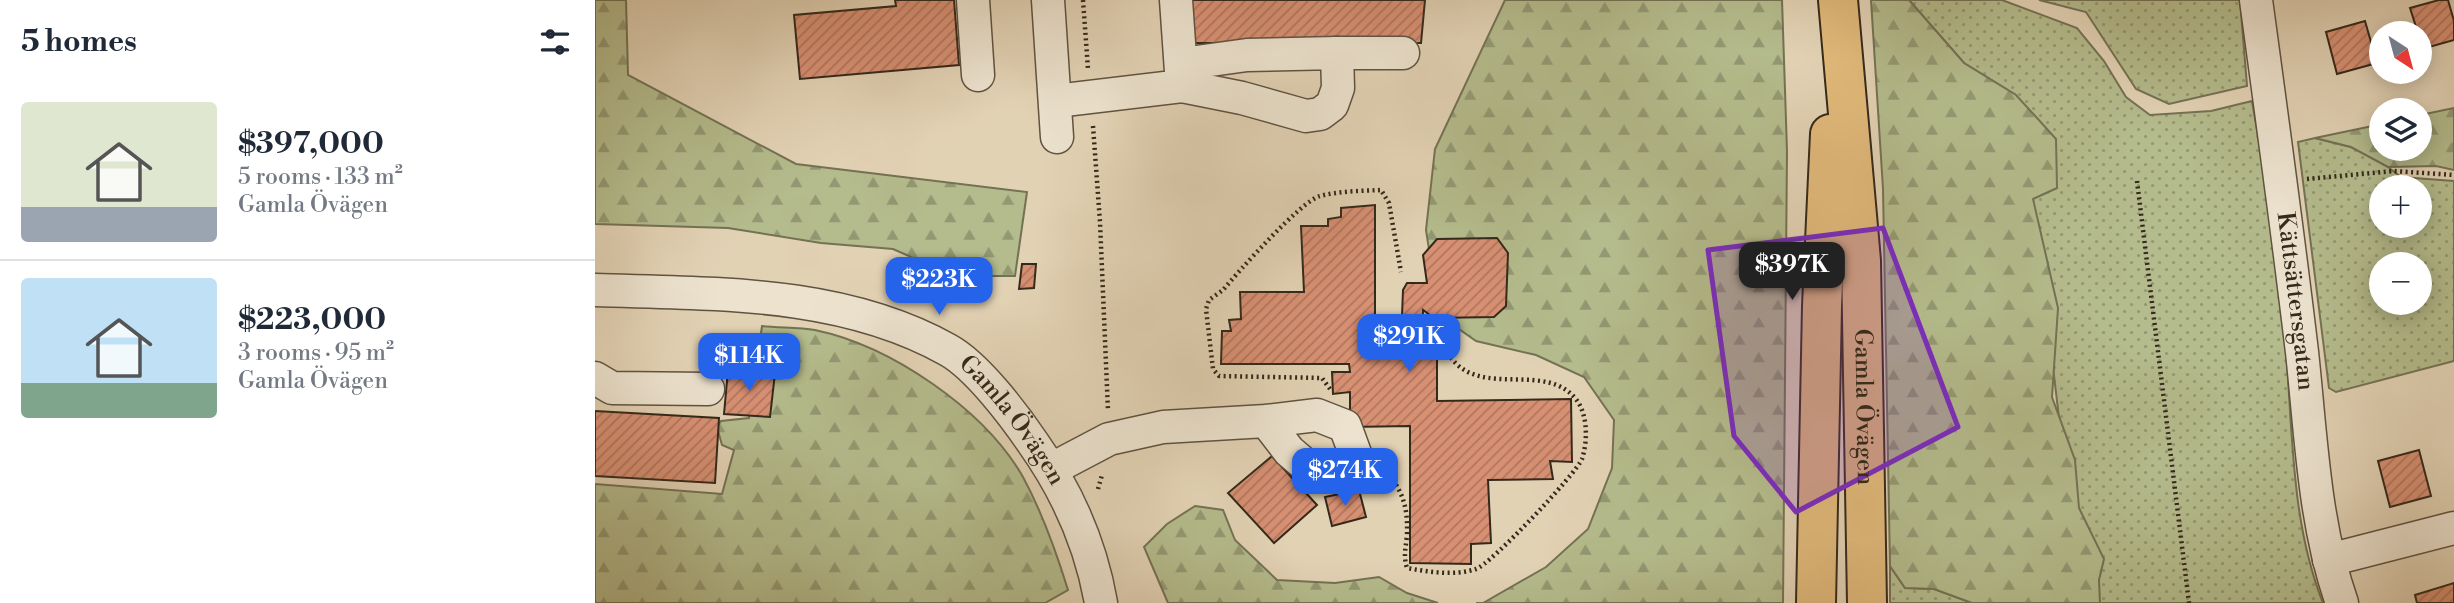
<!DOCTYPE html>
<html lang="en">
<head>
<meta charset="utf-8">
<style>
	:root { --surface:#fff; --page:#f2f2f3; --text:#1f2937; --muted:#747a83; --line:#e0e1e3; --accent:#2563eb }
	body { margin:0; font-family:"Libre Bodoni",serif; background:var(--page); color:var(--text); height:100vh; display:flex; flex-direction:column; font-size:26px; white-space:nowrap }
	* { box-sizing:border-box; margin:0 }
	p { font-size:23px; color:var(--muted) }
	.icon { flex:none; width:38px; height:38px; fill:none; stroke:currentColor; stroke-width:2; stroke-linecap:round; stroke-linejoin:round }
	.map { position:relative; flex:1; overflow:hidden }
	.panel { display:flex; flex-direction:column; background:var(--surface); width:595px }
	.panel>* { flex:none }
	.needle { width:46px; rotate:144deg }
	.tools { position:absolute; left:1774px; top:21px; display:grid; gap:14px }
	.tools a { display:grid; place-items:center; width:63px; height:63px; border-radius:50%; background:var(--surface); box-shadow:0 4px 18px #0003; font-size:35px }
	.price { position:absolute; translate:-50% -60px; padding:0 16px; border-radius:14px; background:var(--accent); color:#fff; font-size:23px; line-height:46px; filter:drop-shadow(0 2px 4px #0008) }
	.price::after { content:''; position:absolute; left:50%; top:42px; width:21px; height:16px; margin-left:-10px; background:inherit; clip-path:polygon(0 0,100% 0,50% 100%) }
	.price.active { background:#222; color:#fff }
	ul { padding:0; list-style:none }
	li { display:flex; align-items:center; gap:21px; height:175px; padding:0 21px }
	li+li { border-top:2px solid var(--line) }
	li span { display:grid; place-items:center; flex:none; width:196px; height:140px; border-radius:7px; color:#555 }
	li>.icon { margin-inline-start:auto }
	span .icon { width:84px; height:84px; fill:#fffc; stroke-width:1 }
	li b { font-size:30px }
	h2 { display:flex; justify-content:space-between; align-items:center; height:84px; padding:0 21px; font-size:30px }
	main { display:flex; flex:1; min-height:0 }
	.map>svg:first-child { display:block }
	.grass { fill:url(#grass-dots); stroke:#747254; stroke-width:2; fill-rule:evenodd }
	.forest { fill:url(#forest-firs); stroke:#747254; stroke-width:2 }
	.building { fill:url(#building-hatch); stroke:#34291b; stroke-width:2 }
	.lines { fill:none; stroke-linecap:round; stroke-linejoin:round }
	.minor-casing { stroke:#605341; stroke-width:35 }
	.major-casing { stroke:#34291b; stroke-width:42 }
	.path { stroke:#34291b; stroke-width:4.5; stroke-dasharray:2 3.5; stroke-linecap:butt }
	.minor { stroke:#ece2ce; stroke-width:32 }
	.major { stroke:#e1b97a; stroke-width:38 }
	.marked { fill:#7b2cbf; fill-opacity:0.2; stroke:#7b2cbf; stroke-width:5; stroke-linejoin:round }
	.labels { text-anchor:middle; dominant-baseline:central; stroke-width:7; stroke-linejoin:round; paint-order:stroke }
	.street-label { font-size:24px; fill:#34291b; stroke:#ece2ce }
</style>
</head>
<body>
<main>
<section class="panel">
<h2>5 homes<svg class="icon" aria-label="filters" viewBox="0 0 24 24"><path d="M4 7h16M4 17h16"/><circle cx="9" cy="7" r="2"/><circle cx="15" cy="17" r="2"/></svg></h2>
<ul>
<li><span style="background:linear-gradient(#dfe7d0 75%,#9aa5b1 0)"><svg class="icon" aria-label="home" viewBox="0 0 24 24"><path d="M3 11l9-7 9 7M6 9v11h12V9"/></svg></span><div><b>$397,000</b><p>5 rooms · 133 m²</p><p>Gamla Övägen</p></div></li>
<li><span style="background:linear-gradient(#bfe0f5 75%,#7fa58c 0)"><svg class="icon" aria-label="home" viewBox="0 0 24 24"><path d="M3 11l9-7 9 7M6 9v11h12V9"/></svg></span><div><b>$223,000</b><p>3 rooms · 95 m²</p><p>Gamla Övägen</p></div></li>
</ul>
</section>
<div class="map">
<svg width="1859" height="603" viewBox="0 0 1859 603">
	<defs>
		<pattern id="grass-dots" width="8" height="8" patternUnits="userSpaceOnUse" patternTransform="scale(1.75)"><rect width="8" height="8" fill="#b4bb8c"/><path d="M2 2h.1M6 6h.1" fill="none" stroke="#939872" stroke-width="1.8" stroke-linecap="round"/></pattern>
		<pattern id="forest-firs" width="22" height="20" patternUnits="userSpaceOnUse" patternTransform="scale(1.75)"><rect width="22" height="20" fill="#b4bb8c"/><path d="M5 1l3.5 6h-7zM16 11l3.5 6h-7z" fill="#939872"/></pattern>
		<pattern id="building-hatch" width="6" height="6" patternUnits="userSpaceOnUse" patternTransform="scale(1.75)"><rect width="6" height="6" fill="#d89073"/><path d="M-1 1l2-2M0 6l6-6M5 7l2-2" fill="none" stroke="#b0765e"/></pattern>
	</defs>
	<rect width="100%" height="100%" fill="#e2d2b4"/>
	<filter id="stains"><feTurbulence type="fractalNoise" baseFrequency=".00286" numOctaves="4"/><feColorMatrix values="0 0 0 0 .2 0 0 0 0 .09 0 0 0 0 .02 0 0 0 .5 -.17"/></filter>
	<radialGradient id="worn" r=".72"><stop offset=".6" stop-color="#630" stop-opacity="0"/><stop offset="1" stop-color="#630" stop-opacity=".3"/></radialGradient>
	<g class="grass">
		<path d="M1314,0h93l75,28 27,33 22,36 24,18 61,-4 41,-10c14,79 26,158 33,238 8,88 5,181 38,264h-242l-48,-404 -17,-104 -52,-32z"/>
		<polygon points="1444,0 1645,0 1652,86 1574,104 1541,89 1491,12"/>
		<path d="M1720,138l36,9 28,13 22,17 53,4v180l-118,31 -7,-4 -31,-246zM1787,187h38v39h-38zM1787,264h38v39h-38z"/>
		<polygon points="1295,566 1310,588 1339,589 1377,603 1295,603"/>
	</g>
	<g class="forest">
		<polygon points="0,0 31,0 33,75 201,164 432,192 420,276 359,276 298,249 226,243 133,228 0,224"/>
		<polygon points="910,0 1187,0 1192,151 1188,603 881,603 888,603 951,567 993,529 1017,468 1019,420 989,377 941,355 881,341 844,315 831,230 840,149"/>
		<polygon points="1276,0 1314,0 1369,63 1421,95 1461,139 1462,188 1438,199 1463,308 1457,397 1480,460 1484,508 1509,559 1504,580 1505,603 1377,603 1339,589 1310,588 1295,566 1288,189"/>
		<polygon points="1859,108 1859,170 1841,166 1793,167 1756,147 1720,138 1787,124 1787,149 1825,149 1825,115"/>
		<path d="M167,326c17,2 36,1 53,4 76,16 169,79 208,147 20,37 33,74 45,113l-23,13h-450v-119l127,10 12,-44 -12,-5 -5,-18 4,-6 28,-3z"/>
		<polygon points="600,506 628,510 640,540 682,580 740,583 784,577 812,593 843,603 573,603 549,547 572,524"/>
	</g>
	<g class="building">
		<polygon points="300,0 359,0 364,65 205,79 199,15 301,6"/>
		<polygon points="596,0 830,0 826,43 599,43"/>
		<polygon points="1844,0 1853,0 1859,21 1859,40 1827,49 1825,33 1823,33 1815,8"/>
		<polygon points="1770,21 1782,63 1742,74 1731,32"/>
		<polygon points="780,205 780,321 768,324 771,343 806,342 808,290 812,283 832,283 828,255 842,239 902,238 913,253 911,306 899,317 839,318 828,310 827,341 842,355 842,401 976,399 977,462 955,461 958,479 893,480 896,543 876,544 876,564 815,563 815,426 755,427 755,392 738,394 737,372 755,372 754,364 626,364 627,331 636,331 634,320 646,319 645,292 709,292 706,226 733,226 733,219 746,217 746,208"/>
		<polygon points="427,264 441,264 439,288 424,289"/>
		<polygon points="133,370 180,373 175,417 129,414"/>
		<polygon points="0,411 124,418 120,483 0,476"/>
		<polygon points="1824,450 1836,496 1795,507 1783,461"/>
		<polygon points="677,456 722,505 679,543 633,493"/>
		<polygon points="764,490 771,517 737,526 730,497"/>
		<polygon points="1859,583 1859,603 1822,603 1820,595"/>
	</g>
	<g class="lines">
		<g class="minor-casing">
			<g id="minor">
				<polyline points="378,0 383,75"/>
				<polyline points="453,0 462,137"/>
				<path id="s1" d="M1661,0c16,117 32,235 46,352 9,83 12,172 40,251"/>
				<polyline points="742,53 808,53"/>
				<polyline points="587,64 652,55 742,53 743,88 737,105 725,114 711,116 647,98 587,86"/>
				<polyline points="461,101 587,86 581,0"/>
				<path id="s2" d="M0,290c118,4 246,0 353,60 29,16 66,65 85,93 34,48 58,102 68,160"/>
				<polyline points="0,378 17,388 113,389"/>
				<polyline points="457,469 514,439 568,427 671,421 694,451 722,475 749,470 761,456 750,426 722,415 671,421"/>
				<polyline points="1734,560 1859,528"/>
			</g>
		</g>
		<g class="major-casing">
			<g id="major">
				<path id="s3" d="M1243,0l23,261 6,342"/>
				<polyline points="1221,603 1227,306 1235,134"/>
			</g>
		</g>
		<g class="path">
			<polyline points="488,0 493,69"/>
			<polyline points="498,126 505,222 513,411"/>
			<polyline points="1712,179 1799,171 1859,175"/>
			<polyline points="1542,181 1594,603"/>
			<path d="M735,389l-8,-11 -103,-2 -6,-7 -7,-60 3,-9 14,-10c15,-18 78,-89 97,-94 19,-5 41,-5 61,-6l8,13 12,69"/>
			<path d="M788,467c19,23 25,37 24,68 -1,12 -4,21 0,33 22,4 47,8 69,1 14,-4 100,-95 106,-110 6,-18 6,-46 -7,-61 -28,-33 -83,-6 -115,-31 -10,-8 -16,-19 -23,-29"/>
			<polyline points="503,489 507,475"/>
		</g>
		<use href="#minor" class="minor"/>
		<use href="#major" class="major"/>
	</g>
	<path class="marked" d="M1288,228l75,199 -162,85 -62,-76 -26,-186z"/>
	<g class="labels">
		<g class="street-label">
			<text stroke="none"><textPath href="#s1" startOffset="304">Kättsättersgatan</textPath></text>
			<text stroke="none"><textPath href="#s3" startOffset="408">Gamla Övägen</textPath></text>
			<text stroke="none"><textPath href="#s2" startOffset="458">Gamla Övägen</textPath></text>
		</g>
	</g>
	<rect width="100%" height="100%" filter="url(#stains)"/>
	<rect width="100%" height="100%" fill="url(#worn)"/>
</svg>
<div class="tools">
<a><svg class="needle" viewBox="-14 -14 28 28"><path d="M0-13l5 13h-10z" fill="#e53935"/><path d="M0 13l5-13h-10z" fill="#747a83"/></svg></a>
<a><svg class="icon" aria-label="layers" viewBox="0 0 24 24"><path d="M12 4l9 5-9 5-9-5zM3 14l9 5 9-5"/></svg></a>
<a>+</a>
<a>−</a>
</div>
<b class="price active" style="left:1197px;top:302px">$397K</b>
<b class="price" style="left:344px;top:317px">$223K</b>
<b class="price" style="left:814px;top:374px">$291K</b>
<b class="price" style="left:154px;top:393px">$114K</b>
<b class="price" style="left:750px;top:508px">$274K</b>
</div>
</main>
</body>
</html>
